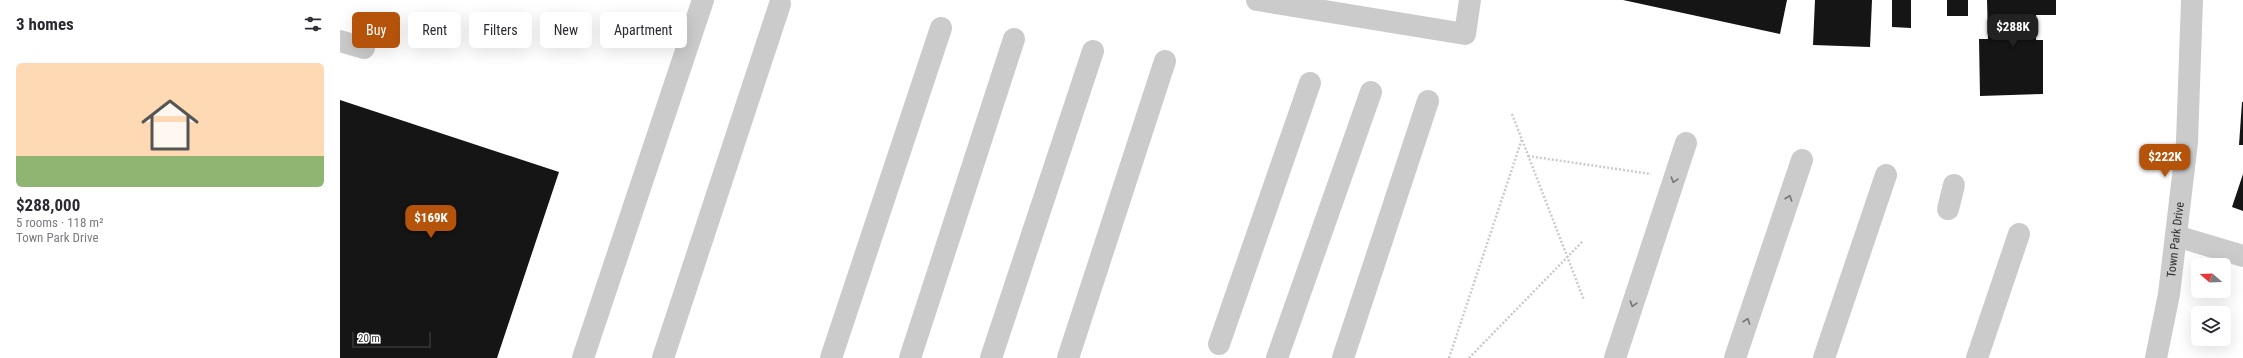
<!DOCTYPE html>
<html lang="en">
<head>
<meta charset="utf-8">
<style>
	:root { --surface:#fff; --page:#f2f2f3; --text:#2b2b33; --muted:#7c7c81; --accent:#b45309 }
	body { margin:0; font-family:"Roboto Condensed",sans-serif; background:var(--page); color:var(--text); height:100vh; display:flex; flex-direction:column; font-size:15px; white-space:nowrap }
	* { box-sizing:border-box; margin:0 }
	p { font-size:13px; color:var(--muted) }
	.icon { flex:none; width:22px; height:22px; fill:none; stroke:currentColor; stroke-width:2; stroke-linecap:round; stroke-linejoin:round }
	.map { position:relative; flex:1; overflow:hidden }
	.side { display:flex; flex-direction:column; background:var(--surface); width:340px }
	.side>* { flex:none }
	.top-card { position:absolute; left:12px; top:12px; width:380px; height:36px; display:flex; gap:8px }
	.needle { width:26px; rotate:289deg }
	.tools { position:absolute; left:1851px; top:258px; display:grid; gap:8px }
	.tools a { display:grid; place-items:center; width:40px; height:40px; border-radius:6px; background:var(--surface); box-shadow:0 4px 16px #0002; font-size:20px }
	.scale { position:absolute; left:12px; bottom:10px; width:79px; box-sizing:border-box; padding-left:4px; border:2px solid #2e2e2e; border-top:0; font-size:11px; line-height:14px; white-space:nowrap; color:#2e2e2e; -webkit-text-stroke:3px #fff; paint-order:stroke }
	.price { position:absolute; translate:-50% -34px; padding:0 9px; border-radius:8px; background:var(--accent); color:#fff; font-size:13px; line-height:26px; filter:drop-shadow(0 1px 2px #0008) }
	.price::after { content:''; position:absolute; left:50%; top:24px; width:12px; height:9px; margin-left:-6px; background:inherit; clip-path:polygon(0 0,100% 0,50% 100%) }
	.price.selected { background:#222; color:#fff }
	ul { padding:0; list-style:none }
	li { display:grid; align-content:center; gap:8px; height:212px; padding:0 16px }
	li span { display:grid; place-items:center; height:124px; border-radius:6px; color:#555 }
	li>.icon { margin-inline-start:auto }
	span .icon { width:72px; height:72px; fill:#fffc; stroke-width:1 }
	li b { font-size:17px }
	h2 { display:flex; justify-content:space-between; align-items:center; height:48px; padding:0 16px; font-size:17px }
	.chip { padding:0 14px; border-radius:6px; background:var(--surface); box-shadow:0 4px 16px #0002; font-size:14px; line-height:36px }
	.chip.selected { background:var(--accent); color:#fff }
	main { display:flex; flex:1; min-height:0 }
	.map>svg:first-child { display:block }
	.building { fill:#151515 }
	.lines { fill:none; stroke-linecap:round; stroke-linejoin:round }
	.path { stroke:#cbcbcb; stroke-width:2.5; stroke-dasharray:2 2; stroke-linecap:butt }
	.minor { stroke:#cbcbcb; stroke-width:22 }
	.oneway { stroke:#757575 }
	.labels { text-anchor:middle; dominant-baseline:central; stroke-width:4; stroke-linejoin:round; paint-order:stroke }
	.street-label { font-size:12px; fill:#2e2e2e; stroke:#fff }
</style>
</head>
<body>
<main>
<section class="side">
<h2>3 homes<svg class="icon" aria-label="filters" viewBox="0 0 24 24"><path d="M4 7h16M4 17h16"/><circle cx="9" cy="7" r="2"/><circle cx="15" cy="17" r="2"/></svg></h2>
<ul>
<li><span style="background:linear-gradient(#ffd9b3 75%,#8fb573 0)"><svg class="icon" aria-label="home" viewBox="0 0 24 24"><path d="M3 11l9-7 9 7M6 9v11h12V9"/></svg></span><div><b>$288,000</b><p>5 rooms · 118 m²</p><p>Town Park Drive</p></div></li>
</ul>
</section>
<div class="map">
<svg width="1903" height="358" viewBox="0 0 1903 358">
	<rect width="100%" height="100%" fill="#fff"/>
	<g class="building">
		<polygon points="1283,0 1447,0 1440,34"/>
		<polygon points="1475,0 1532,0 1530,47 1473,45"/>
		<polygon points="1552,0 1571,0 1571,28 1552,27"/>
		<rect x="1607" y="0" width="21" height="16"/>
		<polygon points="1647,0 1716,0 1716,15 1696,15 1696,40 1703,40 1703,94 1640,96 1639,39 1648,39"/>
		<polygon points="0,100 219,172 157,358 0,358"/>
		<polygon points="1902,102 1903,102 1903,145 1899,145"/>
		<polygon points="1903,174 1903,211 1892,207"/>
	</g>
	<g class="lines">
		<g class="path">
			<polyline points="1172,114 1244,300"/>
			<polyline points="1188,156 1311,174"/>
			<polyline points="1109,358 1182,139"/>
			<polyline points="1129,358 1243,241"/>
		</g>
		<g class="minor">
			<polyline points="917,0 1125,34 1130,0"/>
			<polyline points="0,41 24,48"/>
			<polyline points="1608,209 1614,185"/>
			<polyline points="1836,236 1903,256"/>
			<polyline points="879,344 970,83"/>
			<polyline points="243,358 363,0"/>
			<polyline points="323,358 440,4"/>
			<polyline points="491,358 601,28"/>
			<polyline points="570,358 674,39"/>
			<polyline points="651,358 753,51"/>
			<polyline points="728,358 825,61"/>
			<polyline points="937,358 1031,92"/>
			<polyline points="1003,358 1088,101"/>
			<polyline points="1275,358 1346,143"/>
			<polyline points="1395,358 1462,160"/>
			<polyline points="1484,358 1546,175"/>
			<polyline points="1637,358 1679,234"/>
			<path id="s1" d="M1816,358l13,-64 18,-152 5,-142"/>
		</g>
	</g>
	<defs><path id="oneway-chevron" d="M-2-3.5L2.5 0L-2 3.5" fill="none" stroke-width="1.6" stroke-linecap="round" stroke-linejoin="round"/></defs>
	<g class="oneway">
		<use href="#oneway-chevron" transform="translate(1334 180) rotate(108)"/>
		<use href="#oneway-chevron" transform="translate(1449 198) rotate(-71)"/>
		<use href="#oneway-chevron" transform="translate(1293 304) rotate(108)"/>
		<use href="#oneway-chevron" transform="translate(1407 321) rotate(-71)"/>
	</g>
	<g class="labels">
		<g class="street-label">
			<text stroke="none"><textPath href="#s1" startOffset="120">Town Park Drive</textPath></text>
		</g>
	</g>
</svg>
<div class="tools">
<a><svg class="needle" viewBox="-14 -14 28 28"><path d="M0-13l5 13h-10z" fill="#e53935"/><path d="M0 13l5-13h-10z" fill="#7c7c81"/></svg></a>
<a><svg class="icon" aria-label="layers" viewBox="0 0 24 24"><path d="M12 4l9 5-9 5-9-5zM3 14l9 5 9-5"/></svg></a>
</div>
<div class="scale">20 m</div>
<b class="price selected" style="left:1673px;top:48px">$288K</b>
<b class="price" style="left:1825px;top:178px">$222K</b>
<b class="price" style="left:91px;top:239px">$169K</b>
<div class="top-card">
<a class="chip selected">Buy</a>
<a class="chip">Rent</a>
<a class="chip">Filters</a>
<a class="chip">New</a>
<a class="chip">Apartment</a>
</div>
</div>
</main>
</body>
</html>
